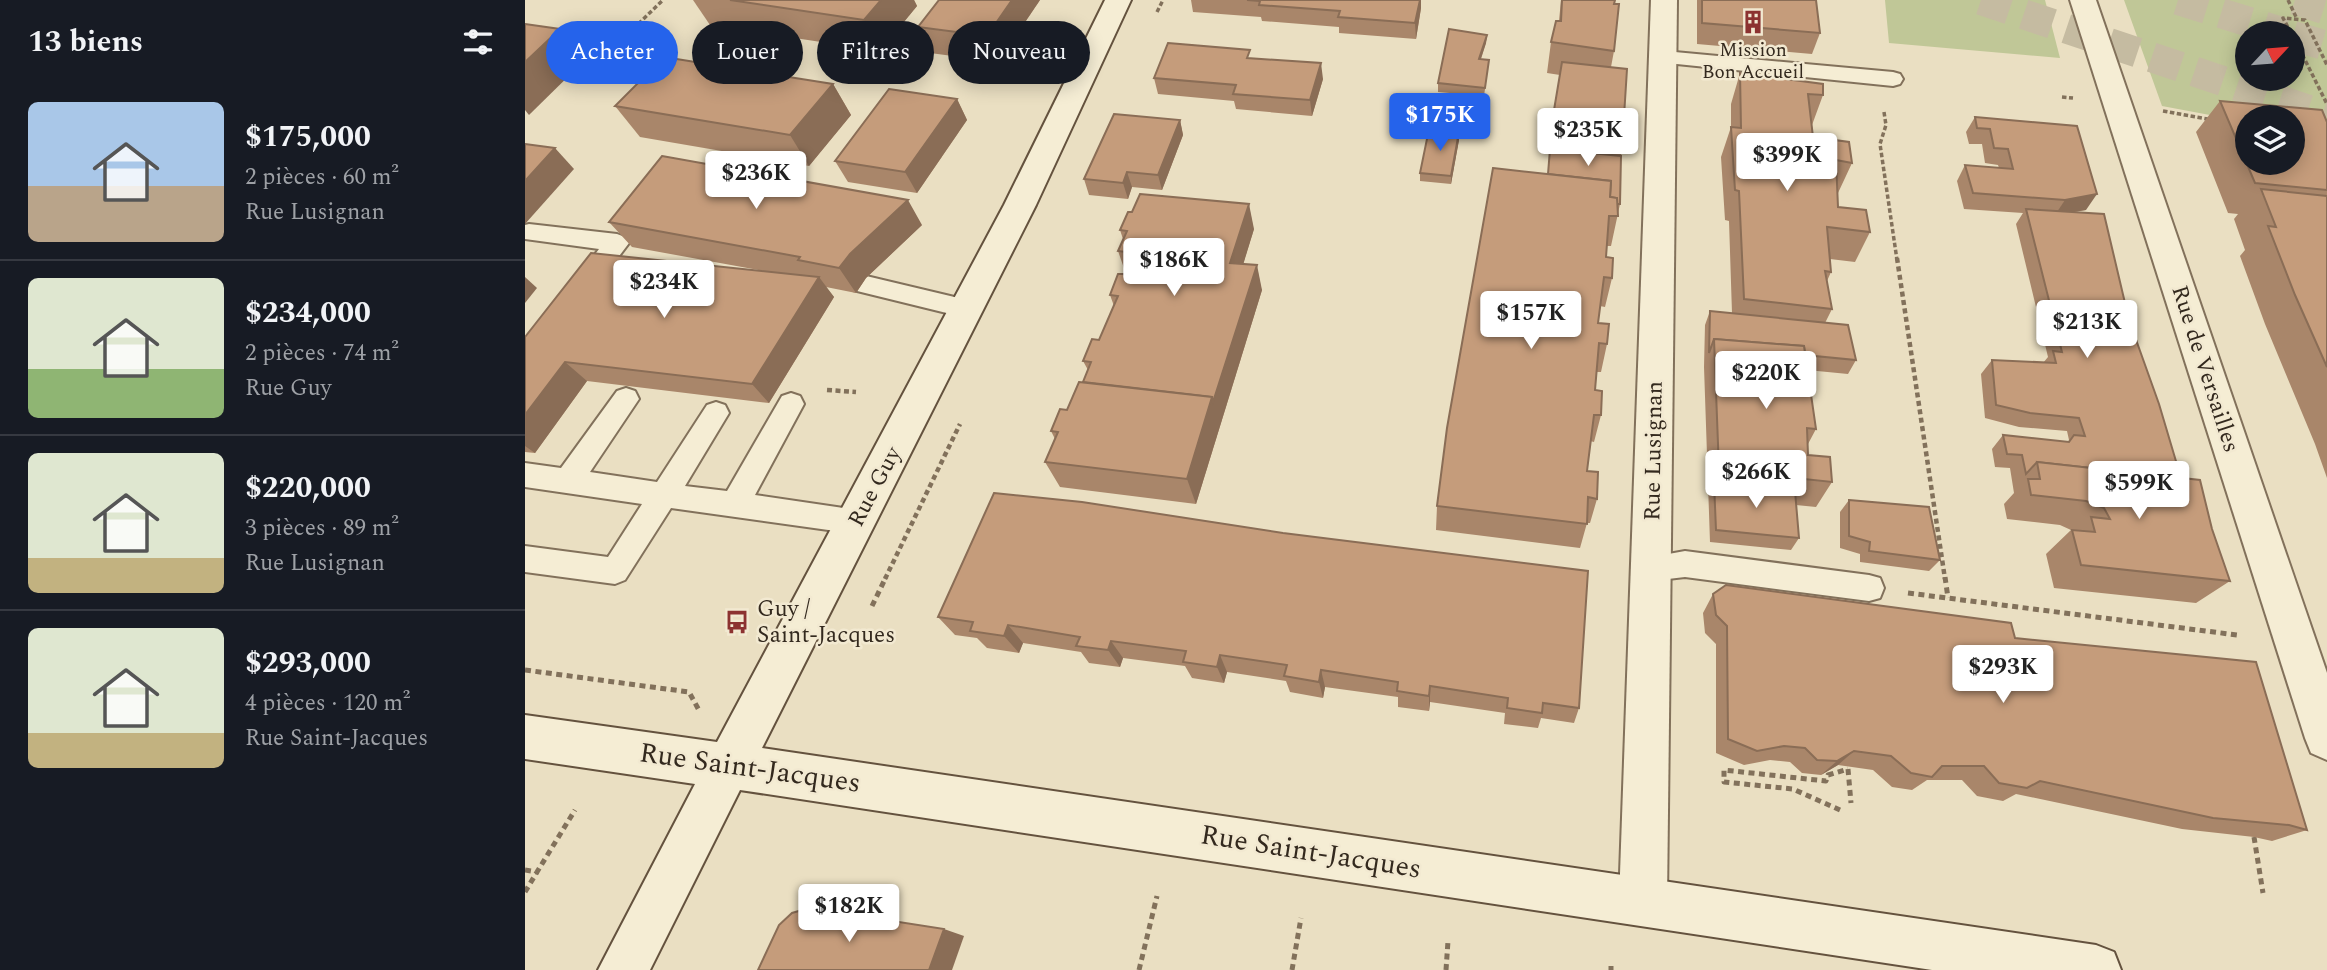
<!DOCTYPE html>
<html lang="fr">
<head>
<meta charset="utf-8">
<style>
	:root { --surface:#171b24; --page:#242831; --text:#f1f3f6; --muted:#9ea1a6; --line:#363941; --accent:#2563eb }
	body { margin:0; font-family:Spectral,serif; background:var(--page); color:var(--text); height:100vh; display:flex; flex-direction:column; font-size:26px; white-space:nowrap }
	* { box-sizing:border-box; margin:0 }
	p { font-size:23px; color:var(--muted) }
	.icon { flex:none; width:38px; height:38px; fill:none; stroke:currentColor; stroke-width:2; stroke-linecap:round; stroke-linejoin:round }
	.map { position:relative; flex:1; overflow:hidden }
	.sheet { display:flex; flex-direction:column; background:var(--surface); width:525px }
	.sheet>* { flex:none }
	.top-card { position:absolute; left:21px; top:21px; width:665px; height:63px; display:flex; gap:14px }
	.needle { width:46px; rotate:64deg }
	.buttons { position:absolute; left:1710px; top:21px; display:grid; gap:14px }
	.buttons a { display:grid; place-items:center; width:70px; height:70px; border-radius:50%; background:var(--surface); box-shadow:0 4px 18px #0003; font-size:35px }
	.price { position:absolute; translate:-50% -60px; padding:0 16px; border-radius:7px; background:#fff; color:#222; font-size:23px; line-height:46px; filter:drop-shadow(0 2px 4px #0008) }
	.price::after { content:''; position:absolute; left:50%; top:42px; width:21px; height:16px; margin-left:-10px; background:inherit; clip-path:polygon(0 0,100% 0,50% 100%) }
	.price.on { background:var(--accent); color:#fff }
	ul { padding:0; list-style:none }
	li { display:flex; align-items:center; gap:21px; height:175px; padding:0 28px }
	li+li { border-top:2px solid var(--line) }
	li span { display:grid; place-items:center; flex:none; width:196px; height:140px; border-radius:10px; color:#555 }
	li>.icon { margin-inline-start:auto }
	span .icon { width:84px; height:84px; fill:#fffc; stroke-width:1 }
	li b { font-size:30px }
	h2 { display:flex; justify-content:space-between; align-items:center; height:84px; padding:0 28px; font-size:30px }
	.chip { padding:0 24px; border-radius:32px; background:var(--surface); box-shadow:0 4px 18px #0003; font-size:24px; line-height:63px }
	.chip.on { background:var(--accent); color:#fff }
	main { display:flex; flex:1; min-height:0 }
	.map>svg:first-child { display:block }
	.green { fill:#c0c797; fill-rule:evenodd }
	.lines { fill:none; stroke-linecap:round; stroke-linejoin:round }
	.trunk-tunnel { stroke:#c5bba1; stroke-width:30; stroke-dasharray:30 15; stroke-linecap:butt }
	.service-casing { stroke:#82715b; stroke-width:4 }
	.minor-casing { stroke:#82715b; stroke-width:4 }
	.secondary-casing { stroke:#64523e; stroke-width:4 }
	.path-far2 { stroke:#82715b; stroke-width:3.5; stroke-dasharray:4.5 2.5; stroke-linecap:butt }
	.path-far1 { stroke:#82715b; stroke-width:4.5; stroke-dasharray:5 3.5; stroke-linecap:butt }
	.path { stroke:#82715b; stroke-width:5; stroke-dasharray:6 4.5; stroke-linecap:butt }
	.service { fill:#f5edd4; fill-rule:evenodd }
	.minor { fill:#f5edd4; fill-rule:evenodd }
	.secondary { fill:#f5edd4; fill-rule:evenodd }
	.wall { fill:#a9866a }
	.shaded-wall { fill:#8a6d56 }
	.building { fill:#c59c7b; stroke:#8a6d56; stroke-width:2; fill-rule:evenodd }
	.labels { text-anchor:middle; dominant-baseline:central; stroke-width:5; stroke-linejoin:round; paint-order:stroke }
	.far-poi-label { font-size:19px; fill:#33291e; stroke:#f2e9d1 }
	.street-label { font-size:23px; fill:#33291e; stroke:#f2e9d1 }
	.poi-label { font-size:23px; fill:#33291e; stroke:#f2e9d1; text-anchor:start }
	.near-street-label { font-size:28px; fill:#33291e; stroke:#f2e9d1 }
</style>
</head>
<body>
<main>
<section class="sheet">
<h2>13 biens<svg class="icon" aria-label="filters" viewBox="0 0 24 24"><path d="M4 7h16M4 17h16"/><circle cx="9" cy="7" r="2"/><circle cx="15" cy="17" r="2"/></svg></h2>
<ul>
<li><span style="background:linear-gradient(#a9c7e8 60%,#b9a48a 0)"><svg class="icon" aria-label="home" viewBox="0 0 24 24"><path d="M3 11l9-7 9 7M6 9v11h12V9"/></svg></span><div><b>$175,000</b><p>2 pièces · 60 m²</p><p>Rue Lusignan</p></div></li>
<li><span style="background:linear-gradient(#dfe7d0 65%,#8fb573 0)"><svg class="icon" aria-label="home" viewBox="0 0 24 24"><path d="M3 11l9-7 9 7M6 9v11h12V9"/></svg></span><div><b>$234,000</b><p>2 pièces · 74 m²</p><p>Rue Guy</p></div></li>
<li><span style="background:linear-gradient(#dfe7d0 75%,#c2b280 0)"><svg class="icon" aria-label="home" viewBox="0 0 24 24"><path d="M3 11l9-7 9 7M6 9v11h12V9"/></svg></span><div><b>$220,000</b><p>3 pièces · 89 m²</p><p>Rue Lusignan</p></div></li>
<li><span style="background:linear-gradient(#dfe7d0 75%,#c2b280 0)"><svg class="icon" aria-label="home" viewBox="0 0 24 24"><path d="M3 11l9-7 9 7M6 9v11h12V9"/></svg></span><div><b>$293,000</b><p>4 pièces · 120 m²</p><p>Rue Saint-Jacques</p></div></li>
</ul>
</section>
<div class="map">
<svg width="1802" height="970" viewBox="0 0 1802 970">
	<rect width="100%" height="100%" fill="#eadfc2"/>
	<g class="green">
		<polygon points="1360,0 1520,0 1535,58 1364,43"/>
		<path d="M1599,0h203v136l-34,-19h-46v5l-85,-16zM1722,33h46v46h-46z"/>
	</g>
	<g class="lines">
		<g class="trunk-tunnel">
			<polyline points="1456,0 1802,116"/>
			<polyline points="1653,0 1760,33"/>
			<polyline points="1770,0 1802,10"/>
			<polyline points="1768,36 1802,46"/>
		</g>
		<g class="service-casing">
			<g id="service">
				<polygon points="1139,51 1368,72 1375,74 1378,79 1375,84 1368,86 1132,62 1129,57 1132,52"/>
				<polygon points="4,224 92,234 100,237 104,243 67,292 58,295 49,292 46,286 74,249 0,239 0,225"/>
				<polygon points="337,275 442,300 451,302 454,309 451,316 442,318 328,290 325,284 328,278"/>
				<polygon points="101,388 110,391 114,399 65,472 132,482 182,405 191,402 200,405 204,413 160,486 202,491 257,396 266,393 275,396 279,404 230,495 332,510 342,513 346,522 342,531 332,534 146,508 100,580 90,584 0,572 0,546 83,557 117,504 0,487 0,463 36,468 92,391"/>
				<polygon points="1160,551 1344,575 1355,578 1359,588 1355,598 1344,601 1160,577 1126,581 1116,577 1111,568 1116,559"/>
			</g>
		</g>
		<g class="minor-casing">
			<g id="minor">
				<polygon points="1126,0 1152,0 1142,902 1135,919 1118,926 1101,919 1094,902"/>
				<polygon points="1545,0 1571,0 1802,673 1802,760 1786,753 1780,738"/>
			</g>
		</g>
		<g class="secondary-casing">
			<polygon id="secondary" points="580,0 606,0 511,205 237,748 1571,945 1589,952 1596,970 1407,970 215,790 125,970 73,970 170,784 0,759 0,715 192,742 479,205"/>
		</g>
		<g class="path-far2">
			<polyline points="1763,0 1772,19"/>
			<polyline points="632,12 638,0"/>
			<polyline points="88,28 107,30 138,0"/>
			<polyline points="1766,33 1758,18 1780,20 1802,65"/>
			<polyline points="1768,36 1802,104"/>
			<polyline points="46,49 117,56 143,49"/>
			<polyline points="1537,97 1548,98"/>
			<polyline points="1638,111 1688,120"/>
			<polyline points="1359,112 1361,125 1355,144 1372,260"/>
		</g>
		<g class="path-far1">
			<polyline points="1372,258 1420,579"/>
			<polyline points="302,390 331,392"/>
			<polyline points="360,579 435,424"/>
		</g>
		<g class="path">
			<polyline points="1420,577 1423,598"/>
			<polyline points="1383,593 1712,635"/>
			<polyline points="347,606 361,577"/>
			<polyline points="0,670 164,692 175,712"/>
			<polyline points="1323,769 1326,803"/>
			<polyline points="1315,810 1268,789 1199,782 1199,770 1301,781 1303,775 1323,769"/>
			<polyline points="1729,837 1738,893"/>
			<polyline points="0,870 12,872 50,810"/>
			<polyline points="0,892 12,872"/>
			<polyline points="1086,966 1086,970"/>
			<polyline points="614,970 632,896"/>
			<polyline points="767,970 776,918"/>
			<polyline points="921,970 923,941"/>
		</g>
		<use href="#service" class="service"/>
		<use href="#minor" class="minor"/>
		<use href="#secondary" class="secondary"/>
	</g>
	<g class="wall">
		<polygon points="168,0 389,0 392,6 355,51 185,25"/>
		<polygon points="515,0 473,62 405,53 393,27"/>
		<polygon points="666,0 896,0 896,8 891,39 814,33 814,27 737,21 736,17 668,12"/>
		<polygon points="1036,0 1090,0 1089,51 1086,67 1097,148 1096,156 1095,204 1086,246 1082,246 1081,257 1087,278 1080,307 1075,306 1073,323 1082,344 1076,372 1072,372 1070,390 1076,415 1069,442 1065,441 1062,471 1072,499 1065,523 1062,523 1055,548 911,530 912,506 1022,174 1033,150 1034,143 1024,143 1035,75 1022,73 1026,42 1034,21"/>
		<polygon points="1172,0 1291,0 1295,33 1287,54 1172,44"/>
		<polygon points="962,35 961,43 956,59 963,68 959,96 913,92 913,83"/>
		<polygon points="726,58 798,79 787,116 711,109 709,101 633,94 629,78"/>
		<polygon points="1215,73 1298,95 1287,125 1288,137 1327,163 1313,193 1313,207 1345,232 1330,262 1305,259 1306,272 1302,281 1307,309 1300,323 1331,360 1323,374 1282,370 1291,429 1283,444 1283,455 1307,482 1291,507 1271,505 1274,538 1266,550 1185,542 1179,367 1180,325 1185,311 1207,313 1204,221 1200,220 1196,157 1206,127 1206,104"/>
		<polygon points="308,84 326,115 284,166 115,137 90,106"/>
		<polygon points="432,99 442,120 392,193 323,182 310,161"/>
		<polygon points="1695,101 1802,122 1802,478 1790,444 1740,324 1715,256 1720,250 1709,219 1713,214 1703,213 1671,132"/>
		<polygon points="1450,117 1561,210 1547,212 1604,320 1656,478 1687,529 1705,581 1671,603 1529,588 1521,554 1546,530 1535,525 1482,519 1479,504 1489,493 1485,468 1470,467 1467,449 1478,435 1543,442 1544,440 1542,431 1494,427 1460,418 1456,374 1467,360 1518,363 1523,357 1491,224 1498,213 1439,209 1432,181 1440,165 1474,168 1473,165 1460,163 1457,144 1444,144 1441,132"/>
		<polygon points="655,120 658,135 637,190 607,187 603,199 564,195 559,179"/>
		<polygon points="934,140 926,184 895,181 895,173"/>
		<polygon points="84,222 397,225 341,278 331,293 301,287 309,297 244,403 62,381 10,453 0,452 0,337 239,271 107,247"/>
		<polygon points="729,229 718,264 737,290 671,504 535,487 520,462 530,439 526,431 542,410 558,382 563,370 558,361 574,340 589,306 585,295 601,274 593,251 598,239 595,230"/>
		<polygon points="469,493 1054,708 1049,723 1016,718 1013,728 979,724 980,713 905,702 904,711 873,707 873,697 800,687 798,698 765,692 761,681 702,672 699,683 667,678 660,666 598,658 595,667 564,663 556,652 498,643 494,653 462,648 452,638 430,635 413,617"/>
		<polygon points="1324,500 1415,560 1404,571 1335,562 1335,554 1315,548 1315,512"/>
		<polygon points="1188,594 1490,638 1782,830 1747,841 1729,837 1657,829 1491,794 1478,801 1452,796 1437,780 1402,780 1387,790 1367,787 1348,770 1313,765 1296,775 1277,773 1265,762 1245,760 1219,765 1191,753 1191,644 1180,633 1178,613"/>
	</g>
	<g class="shaded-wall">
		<polygon points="356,0 389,0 392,6 355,51 339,20"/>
		<polygon points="487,0 515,0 473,62 462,36"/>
		<polygon points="895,0 896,0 896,8 891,39 890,23"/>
		<polygon points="35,29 60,60 4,115 0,110 0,62"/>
		<polygon points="962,35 961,43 953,67 954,59"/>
		<polygon points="796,63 798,79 787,116 785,100"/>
		<polygon points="308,84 326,115 284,166 265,135"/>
		<polygon points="432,99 442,120 392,193 380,172"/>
		<polygon points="655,120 658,135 637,190 633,175"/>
		<polygon points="934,132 934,140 926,184 926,176"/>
		<polygon points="30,148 49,169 0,224 0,181"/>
		<polygon points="602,172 607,187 603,199 598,183"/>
		<polygon points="1572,194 1561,210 1530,215 1540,200"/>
		<polygon points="383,200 397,225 341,278 331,293 314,268 325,254"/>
		<polygon points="724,204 729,229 711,288 705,263"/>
		<polygon points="732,265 737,290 671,504 662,479 687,397"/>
		<polygon points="0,277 12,288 0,303"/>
		<polygon points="294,277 309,297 244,403 227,384"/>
		<polygon points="40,362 62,381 10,453 0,446 0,415"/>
		<polygon points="483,625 498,643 494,653 479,636"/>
		<polygon points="586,641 598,658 595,667 583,650"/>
		<polygon points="695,655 702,672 699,683 692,667"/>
		<polygon points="796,670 800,687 798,698 794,682"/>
		<polygon points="905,686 905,702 904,711 904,696"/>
		<polygon points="1329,751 1313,765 1296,775 1312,761"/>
		<polygon points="419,929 439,936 427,970 404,970"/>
	</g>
	<g class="building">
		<polygon points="205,0 356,0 339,20"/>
		<polygon points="414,0 487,0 462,36 393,27"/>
		<polygon points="722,0 895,0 890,23 813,17 815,11 734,5 735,1"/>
		<polygon points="1037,0 1090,0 1089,4 1094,4 1089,51 1026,42 1031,21 1036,21"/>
		<polygon points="1177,0 1291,0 1295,33 1177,23"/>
		<polygon points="0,24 35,29 0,62"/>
		<polygon points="924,29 962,35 954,59 964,60 960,88 913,83"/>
		<polygon points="643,43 725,50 722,58 796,63 785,100 708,94 711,85 629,78"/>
		<polygon points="139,57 308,84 265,135 90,106"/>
		<polygon points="1037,62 1102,69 1097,148 1034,142 1036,128 1026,128"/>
		<polygon points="1215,73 1298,84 1298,95 1283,94 1288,137 1324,142 1327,163 1311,160 1313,207 1341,210 1345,232 1302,227 1306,272 1300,271 1307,309 1219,299 1214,191 1210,190 1206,127 1216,128"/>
		<polygon points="364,89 432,99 380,172 310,161"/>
		<path d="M1695,101l102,9 5,12v68l-72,-7zM1722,117h46v46h-46z"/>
		<polygon points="589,114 655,120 633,175 602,172 598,183 559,179"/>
		<polygon points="1450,117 1552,126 1572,194 1540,200 1448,193 1440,165 1488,169 1483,149 1469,148 1465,129 1452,128"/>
		<polygon points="904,129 934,132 926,176 895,173"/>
		<polygon points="0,144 30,148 0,181"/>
		<polygon points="1025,149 1096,156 1095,204 1092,204 1092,198 1085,197 1086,181 1023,174"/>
		<polygon points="137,156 383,200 325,254 314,268 273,260 275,257 84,222"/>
		<polygon points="968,168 1086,181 1085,197 1092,198 1093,216 1084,216 1081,257 1088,258 1087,278 1079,277 1073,323 1084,324 1082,344 1074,343 1070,390 1077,391 1076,415 1069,415 1062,471 1073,472 1072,499 1063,497 1062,524 912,506 922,428"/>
		<polygon points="1736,189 1802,196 1802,367 1770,295 1743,226 1751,227"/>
		<polygon points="615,194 724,204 705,263 732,265 688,402 687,397 558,382 566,362 558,361 567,339 574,340 593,296 585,295 593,274 600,274 609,253 593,251 602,231 595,230 603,212 607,212"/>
		<polygon points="1501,209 1579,214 1604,320 1634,404 1656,478 1512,462 1501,474 1497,455 1482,454 1478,435 1544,442 1549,435 1560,436 1554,418 1505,413 1471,405 1467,360 1531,363 1528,351 1537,352"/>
		<polygon points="66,253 294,277 227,384 40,362 0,415 0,337"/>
		<polygon points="1185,311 1323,325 1331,360 1280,355 1279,346 1189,339 1184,353"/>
		<polygon points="1189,339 1279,346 1291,429 1282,428 1283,455 1305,457 1307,482 1194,470"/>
		<polygon points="554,382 687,397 662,479 520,462 533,432 526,431 535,409 542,410"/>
		<polygon points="1512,462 1675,480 1687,529 1705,581 1556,565 1547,530 1570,532 1566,517 1585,519 1579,508 1561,501 1506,495 1503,479 1515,479"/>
		<polygon points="1189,482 1270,491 1274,538 1191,530"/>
		<polygon points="469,493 557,502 758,533 1063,571 1054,708 1018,703 1017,713 982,708 983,698 905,686 904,696 872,691 873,682 796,670 794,682 759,676 762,665 695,655 692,667 658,662 661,651 586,641 583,650 551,646 555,637 483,625 479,636 445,631 448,622 413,617"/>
		<polygon points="1324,500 1404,507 1415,560 1344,551 1345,542 1324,536"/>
		<polygon points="1201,585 1486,623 1490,638 1731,662 1782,830 1764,825 1688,818 1515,781 1502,788 1474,783 1459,766 1417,766 1407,777 1386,773 1366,756 1329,751 1312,761 1292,760 1280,748 1259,746 1232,751 1203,739 1202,626 1191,615 1188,594"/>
		<polygon points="284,908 419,929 404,970 233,970 254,925 267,913"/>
	</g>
	<defs>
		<g id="building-bare" transform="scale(1.89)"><path d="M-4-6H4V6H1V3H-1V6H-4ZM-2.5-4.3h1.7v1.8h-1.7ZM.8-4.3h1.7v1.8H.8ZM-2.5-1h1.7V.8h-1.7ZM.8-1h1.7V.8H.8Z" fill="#8c3230" stroke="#f2e9d1" stroke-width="2.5" paint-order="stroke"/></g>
		<g id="bus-bare" transform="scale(1.89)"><path d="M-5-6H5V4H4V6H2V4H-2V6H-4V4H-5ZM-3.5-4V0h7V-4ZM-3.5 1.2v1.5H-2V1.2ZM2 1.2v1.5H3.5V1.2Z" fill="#8c3230" stroke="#f2e9d1" stroke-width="2.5" paint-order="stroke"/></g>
	</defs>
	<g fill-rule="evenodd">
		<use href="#building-bare" x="1228" y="22"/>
		<use href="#bus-bare" x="212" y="622"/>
	</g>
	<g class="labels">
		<g class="far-poi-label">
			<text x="1228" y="50">Mission<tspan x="1228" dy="22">Bon Accueil</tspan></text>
		</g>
		<g class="street-label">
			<text transform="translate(1680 369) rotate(72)">Rue de Versailles</text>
			<text transform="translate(1129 451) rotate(-89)">Rue Lusignan</text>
			<text transform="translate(350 487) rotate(-62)">Rue Guy</text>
		</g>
		<g class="poi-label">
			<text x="232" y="609">Guy /<tspan x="232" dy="26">Saint-Jacques</tspan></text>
		</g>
		<g class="near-street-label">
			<text transform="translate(225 768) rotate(8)">Rue Saint-Jacques</text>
			<text transform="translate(786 852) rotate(9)">Rue Saint-Jacques</text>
		</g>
	</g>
</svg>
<div class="buttons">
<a><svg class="needle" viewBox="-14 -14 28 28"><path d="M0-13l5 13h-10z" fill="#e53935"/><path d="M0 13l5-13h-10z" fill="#9ea1a6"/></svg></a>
<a><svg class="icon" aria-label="layers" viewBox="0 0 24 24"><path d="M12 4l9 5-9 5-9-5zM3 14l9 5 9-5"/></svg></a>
</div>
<b class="price on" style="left:915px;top:153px">$175K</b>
<b class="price" style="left:1063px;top:168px">$235K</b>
<b class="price" style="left:1262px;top:193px">$399K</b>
<b class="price" style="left:231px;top:211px">$236K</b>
<b class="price" style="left:649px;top:298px">$186K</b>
<b class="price" style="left:139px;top:320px">$234K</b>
<b class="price" style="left:1006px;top:351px">$157K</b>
<b class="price" style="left:1562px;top:360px">$213K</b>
<b class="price" style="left:1241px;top:411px">$220K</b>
<b class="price" style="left:1231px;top:510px">$266K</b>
<b class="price" style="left:1614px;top:521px">$599K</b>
<b class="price" style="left:1478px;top:705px">$293K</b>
<b class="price" style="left:324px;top:944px">$182K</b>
<div class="top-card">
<a class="chip on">Acheter</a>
<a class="chip">Louer</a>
<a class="chip">Filtres</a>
<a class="chip">Nouveau</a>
</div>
</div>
</main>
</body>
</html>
